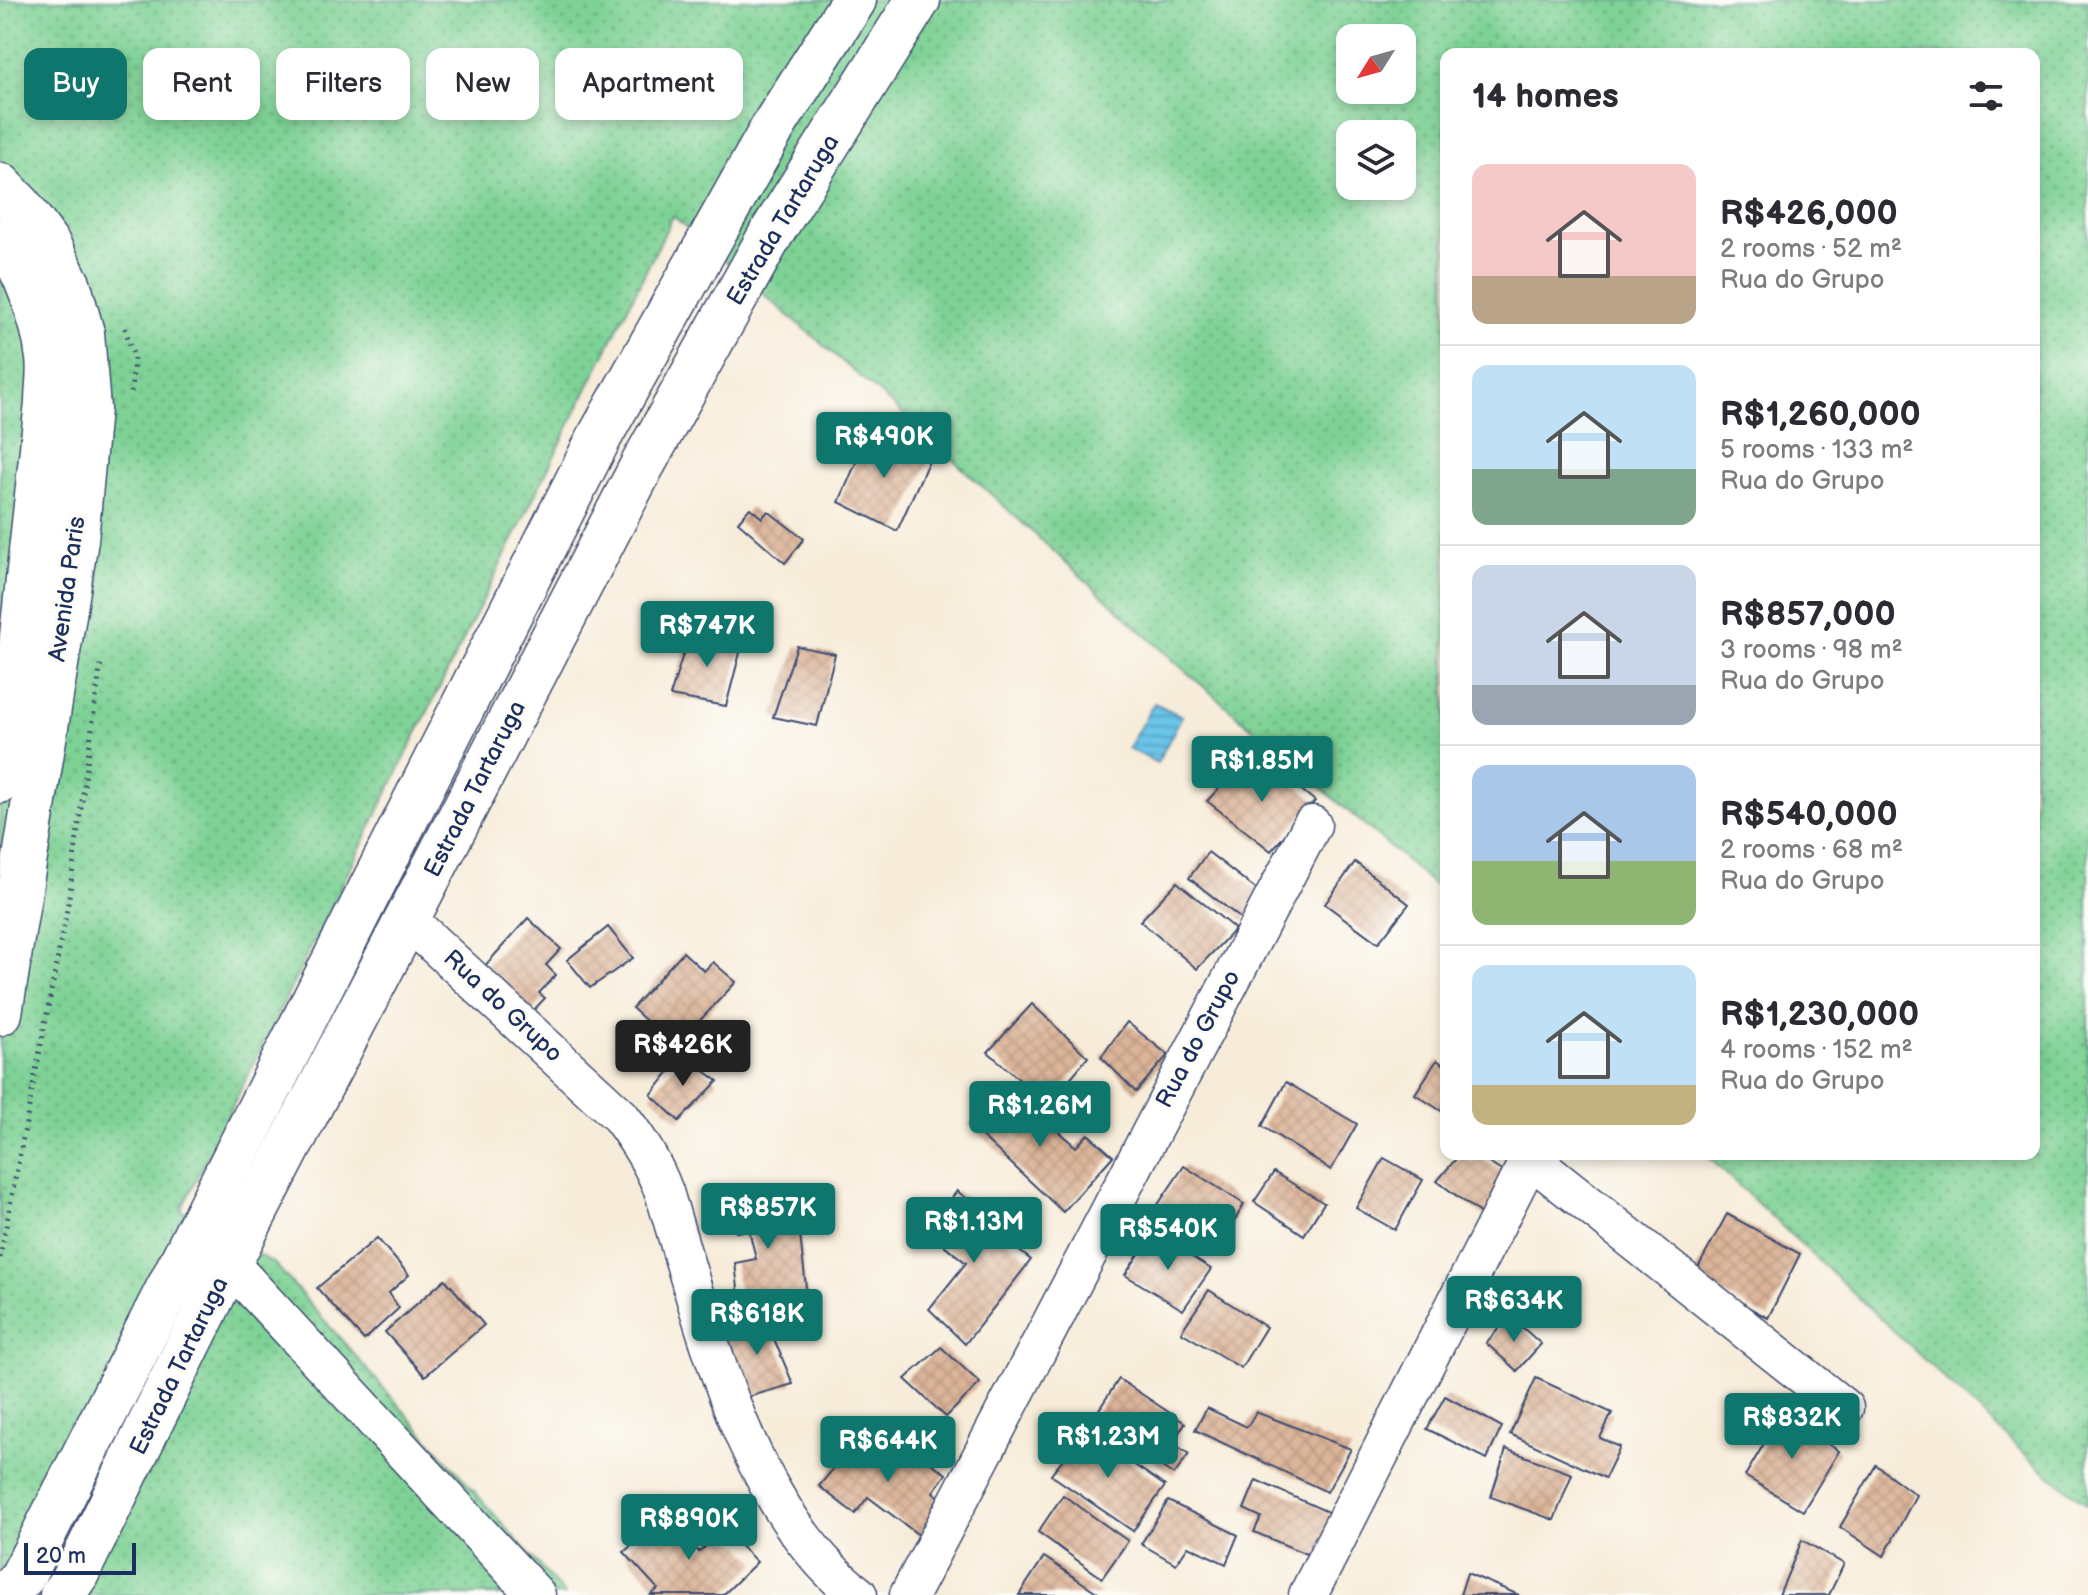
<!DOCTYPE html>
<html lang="en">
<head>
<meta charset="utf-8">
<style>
	:root { --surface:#fff; --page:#f2f2f3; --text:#2b2b33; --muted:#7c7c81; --line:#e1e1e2; --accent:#0f766e }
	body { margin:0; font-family:"Balsamiq Sans",sans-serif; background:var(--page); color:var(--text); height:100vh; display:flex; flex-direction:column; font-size:30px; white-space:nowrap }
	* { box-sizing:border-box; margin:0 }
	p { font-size:26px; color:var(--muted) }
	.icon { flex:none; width:44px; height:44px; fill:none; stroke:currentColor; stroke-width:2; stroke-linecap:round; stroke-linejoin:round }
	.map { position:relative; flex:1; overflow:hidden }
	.panel { position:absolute; left:1440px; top:48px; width:600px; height:1112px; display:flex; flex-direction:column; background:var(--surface); border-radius:16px; box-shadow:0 4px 12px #0003 }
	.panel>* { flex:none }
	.top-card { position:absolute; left:24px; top:48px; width:760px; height:72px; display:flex; gap:16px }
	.needle { width:52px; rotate:233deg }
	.buttons { position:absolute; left:1336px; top:24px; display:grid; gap:16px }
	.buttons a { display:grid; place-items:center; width:80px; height:80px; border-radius:16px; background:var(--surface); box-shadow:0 4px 12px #0003; font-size:40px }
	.scale { position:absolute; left:24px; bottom:20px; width:112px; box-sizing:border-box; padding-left:8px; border:4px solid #1b2f5e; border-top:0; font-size:22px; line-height:28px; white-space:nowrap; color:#1b2f5e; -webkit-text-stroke:6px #fdfcf7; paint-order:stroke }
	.price { position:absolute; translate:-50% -68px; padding:0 18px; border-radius:8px; background:var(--accent); color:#fff; font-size:26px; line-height:52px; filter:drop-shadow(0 2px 4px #0008) }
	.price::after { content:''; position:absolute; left:50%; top:48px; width:24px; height:18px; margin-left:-12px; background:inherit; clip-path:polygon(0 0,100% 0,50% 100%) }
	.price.active { background:#222; color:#fff }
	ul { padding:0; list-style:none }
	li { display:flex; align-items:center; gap:24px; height:200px; padding:0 32px }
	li+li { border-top:2px solid var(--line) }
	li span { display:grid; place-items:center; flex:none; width:224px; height:160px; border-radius:16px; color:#555 }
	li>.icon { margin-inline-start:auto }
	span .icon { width:96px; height:96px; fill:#fffc; stroke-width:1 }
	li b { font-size:34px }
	h2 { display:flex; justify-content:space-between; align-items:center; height:96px; padding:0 32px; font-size:34px }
	.chip { padding:0 28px; border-radius:16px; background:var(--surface); box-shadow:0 4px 12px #0003; font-size:28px; line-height:72px }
	.chip.active { background:var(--accent); color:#fff }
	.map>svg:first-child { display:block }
	.grass { fill:url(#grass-dots); stroke:#4c807a; stroke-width:2; fill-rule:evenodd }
	.water { fill:url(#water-rules); stroke:#427aa3; stroke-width:2 }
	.building { fill:url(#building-cross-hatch) }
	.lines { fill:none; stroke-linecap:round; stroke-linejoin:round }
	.minor-casing { stroke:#3c4b70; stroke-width:41 }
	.tertiary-casing { stroke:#3c4b70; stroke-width:47 }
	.path { stroke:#3c4b70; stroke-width:5; stroke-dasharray:2 6; stroke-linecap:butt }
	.minor { stroke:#fff; stroke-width:38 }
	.tertiary { stroke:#fff; stroke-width:44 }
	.labels { text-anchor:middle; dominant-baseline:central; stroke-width:7; stroke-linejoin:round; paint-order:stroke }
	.street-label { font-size:24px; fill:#1b2f5e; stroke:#fdfcf7 }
</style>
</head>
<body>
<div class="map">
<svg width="2088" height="1595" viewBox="0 0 2088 1595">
	<defs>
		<pattern id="grass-dots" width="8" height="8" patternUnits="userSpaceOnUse" patternTransform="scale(2)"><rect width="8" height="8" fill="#7ed295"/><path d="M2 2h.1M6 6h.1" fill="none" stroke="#66ab7d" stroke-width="1.8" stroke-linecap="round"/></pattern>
		<pattern id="water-rules" width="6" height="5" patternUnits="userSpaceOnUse" patternTransform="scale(2)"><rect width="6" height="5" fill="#6ac5e8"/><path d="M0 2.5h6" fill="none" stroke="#56a0bf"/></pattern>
		<pattern id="building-cross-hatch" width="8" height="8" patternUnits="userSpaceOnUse" patternTransform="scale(2)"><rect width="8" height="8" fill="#dcb498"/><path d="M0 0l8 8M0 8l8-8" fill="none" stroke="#bc9b85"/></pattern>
	</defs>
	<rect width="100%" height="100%" fill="#fdfcf7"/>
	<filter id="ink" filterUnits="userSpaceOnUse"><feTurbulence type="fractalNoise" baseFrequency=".0125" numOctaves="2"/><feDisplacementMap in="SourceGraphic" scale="16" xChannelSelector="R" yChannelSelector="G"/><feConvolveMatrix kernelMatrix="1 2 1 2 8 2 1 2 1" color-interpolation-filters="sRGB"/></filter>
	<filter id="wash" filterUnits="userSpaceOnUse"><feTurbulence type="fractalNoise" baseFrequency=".006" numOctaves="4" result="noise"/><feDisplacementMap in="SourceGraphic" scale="32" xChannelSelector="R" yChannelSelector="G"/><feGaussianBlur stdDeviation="1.8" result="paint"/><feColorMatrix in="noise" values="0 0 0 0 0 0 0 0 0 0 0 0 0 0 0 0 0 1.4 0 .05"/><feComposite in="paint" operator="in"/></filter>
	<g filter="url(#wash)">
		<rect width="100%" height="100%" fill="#f7ecd9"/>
		<path class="grass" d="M0,0h2088v1505l-58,-46 -325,-305h329v-1100h-588v841l-264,-227 -289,-263 -220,-189 -492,994 94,54 290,331h-565zM1350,38h52v52h-52zM1350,134h52v52h-52z"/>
		<polygon class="water" points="1154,703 1182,716 1157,763 1128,748"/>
		<g id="blocks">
			<g class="building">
				<polygon points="871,428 930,458 897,531 839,502"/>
				<polygon points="750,508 762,518 768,511 804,539 785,563 738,522"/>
				<polygon points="691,629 742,645 726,706 670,696"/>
				<polygon points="797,646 835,654 817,726 773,717"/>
				<polygon points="1244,762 1267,783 1277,770 1315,801 1271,851 1207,801"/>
				<polygon points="1208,852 1262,894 1244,921 1189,878"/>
				<polygon points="1355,862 1409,904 1378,943 1325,904"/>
				<polygon points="1177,882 1235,929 1197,969 1140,921"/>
				<polygon points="528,918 561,949 546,965 556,975 539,993 545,998 531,1013 482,969"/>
				<polygon points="608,927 633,958 590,988 567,960"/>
				<polygon points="683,952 704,971 713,962 736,982 675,1047 632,1008"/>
				<polygon points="1032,1004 1088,1057 1048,1105 988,1052"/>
				<polygon points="1127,1022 1168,1055 1136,1092 1101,1057"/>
				<polygon points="683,1055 718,1081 679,1121 651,1095"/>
				<polygon points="1437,1060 1446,1067 1446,1114 1415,1094"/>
				<polygon points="1286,1082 1357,1124 1331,1170 1262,1126"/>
				<polygon points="1008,1088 1076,1147 1088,1134 1113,1156 1063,1212 969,1124"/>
				<polygon points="1460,1154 1474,1154 1513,1178 1485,1217 1437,1181"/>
				<polygon points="1384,1158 1423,1180 1395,1230 1356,1208"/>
				<polygon points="1184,1166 1244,1204 1219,1248 1155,1209"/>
				<polygon points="1274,1172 1324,1203 1304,1235 1254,1202"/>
				<polygon points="776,1189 781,1229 799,1226 807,1296 740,1305 735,1263 756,1259 749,1230 736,1232 730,1196"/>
				<polygon points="957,1191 1014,1235 1008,1242 1031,1260 965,1344 929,1309 966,1263 927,1231"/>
				<polygon points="1727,1214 1800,1254 1768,1318 1693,1277"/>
				<polygon points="1153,1233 1211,1269 1183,1310 1125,1275"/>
				<polygon points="377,1238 409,1275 389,1293 399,1308 364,1340 317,1288"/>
				<polygon points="445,1279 484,1325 425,1376 385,1332"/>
				<polygon points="1209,1290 1266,1327 1241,1368 1181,1332"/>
				<polygon points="764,1315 793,1384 748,1397 723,1332"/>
				<polygon points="1510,1316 1541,1344 1517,1371 1486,1343"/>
				<polygon points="941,1347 980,1383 946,1417 905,1379"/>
				<polygon points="1536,1378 1612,1413 1600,1438 1620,1447 1605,1478 1510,1434"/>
				<polygon points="1119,1379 1185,1423 1172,1443 1189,1454 1174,1475 1092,1420"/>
				<polygon points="1445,1396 1502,1427 1487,1459 1427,1429"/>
				<polygon points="1788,1403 1801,1411 1794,1423 1839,1451 1803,1511 1745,1476"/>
				<polygon points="1207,1408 1247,1427 1256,1412 1351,1449 1327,1492 1195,1430"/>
				<polygon points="1084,1430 1165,1486 1133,1531 1051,1475"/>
				<polygon points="861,1435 893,1464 907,1445 946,1474 933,1492 946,1502 920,1536 868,1497 855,1514 819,1486"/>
				<polygon points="1506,1449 1572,1474 1554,1520 1491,1497"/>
				<polygon points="1876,1465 1916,1495 1884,1556 1840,1527"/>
				<polygon points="1256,1480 1337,1516 1318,1559 1254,1532 1261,1517 1244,1509"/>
				<polygon points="1063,1495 1128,1541 1102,1578 1038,1532"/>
				<polygon points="1168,1501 1238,1535 1226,1564 1188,1546 1176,1564 1141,1544"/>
				<polygon points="665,1515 699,1552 724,1530 757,1562 723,1595 651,1595 658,1589 624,1552"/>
				<polygon points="1802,1540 1844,1564 1829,1595 1779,1595"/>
				<polygon points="1044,1557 1101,1595 1019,1595"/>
				<polygon points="1467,1573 1519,1595 1460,1595"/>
			</g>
		</g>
	</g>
	<g filter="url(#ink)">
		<use href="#blocks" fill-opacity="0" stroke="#3c4b70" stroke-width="2"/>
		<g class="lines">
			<g class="minor-casing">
				<g id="minor">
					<path d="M408,920l212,196c19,25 33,47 44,76 41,133 80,314 194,403"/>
					<polyline points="1530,1158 1844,1408"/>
					<polyline points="229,1263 536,1595"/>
					<polyline points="909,1595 1312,825"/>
					<polyline points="1308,1595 1532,1154"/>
				</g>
			</g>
			<g class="tertiary-casing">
				<g id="tertiary">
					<polyline points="0,185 19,205 49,246 69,286 82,333 88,409 76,540 0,1013"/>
					<path d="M0,238c25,25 44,85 48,120 2,14 -1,30 -1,44l-32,299 -15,80"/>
					<polyline points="5,1595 22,1577 600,436 776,122 854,0"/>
					<polyline points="62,1595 76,1575 229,1263 643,464 771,234 918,0"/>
				</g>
			</g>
			<g class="path">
				<polyline points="125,328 134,358 131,396"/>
				<polyline points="0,1258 68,904 101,661"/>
			</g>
			<use href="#minor" class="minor"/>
			<use href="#tertiary" class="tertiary"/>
		</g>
	</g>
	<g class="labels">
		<g class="street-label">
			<text transform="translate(783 220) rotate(-59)">Estrada Tartaruga</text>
			<text transform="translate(67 589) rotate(-82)">Avenida Paris</text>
			<text transform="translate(475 789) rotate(-63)">Estrada Tartaruga</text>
			<text transform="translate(503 1006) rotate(43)">Rua do Grupo</text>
			<text transform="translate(1198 1039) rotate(-62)">Rua do Grupo</text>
			<text transform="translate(179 1366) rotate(-64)">Estrada Tartaruga</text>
		</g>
	</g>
</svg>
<div class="buttons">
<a><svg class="needle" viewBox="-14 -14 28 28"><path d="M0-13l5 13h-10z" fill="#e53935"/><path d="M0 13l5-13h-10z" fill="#7c7c81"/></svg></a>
<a><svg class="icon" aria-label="layers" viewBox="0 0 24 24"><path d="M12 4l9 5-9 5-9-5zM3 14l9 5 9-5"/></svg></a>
</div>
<div class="scale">20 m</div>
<b class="price" style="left:884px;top:480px">R$490K</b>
<b class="price" style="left:707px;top:669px">R$747K</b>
<b class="price" style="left:1262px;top:804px">R$1.85M</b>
<b class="price active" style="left:683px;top:1088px">R$426K</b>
<b class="price" style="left:1040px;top:1149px">R$1.26M</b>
<b class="price" style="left:768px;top:1251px">R$857K</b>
<b class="price" style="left:974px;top:1265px">R$1.13M</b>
<b class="price" style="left:1168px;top:1272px">R$540K</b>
<b class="price" style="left:1514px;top:1344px">R$634K</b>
<b class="price" style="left:757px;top:1357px">R$618K</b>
<b class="price" style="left:1792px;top:1461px">R$832K</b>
<b class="price" style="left:1108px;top:1480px">R$1.23M</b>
<b class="price" style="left:888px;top:1484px">R$644K</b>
<b class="price" style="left:689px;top:1562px">R$890K</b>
<div class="top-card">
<a class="chip active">Buy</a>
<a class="chip">Rent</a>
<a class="chip">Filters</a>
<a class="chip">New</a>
<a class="chip">Apartment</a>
</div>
<section class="panel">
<h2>14 homes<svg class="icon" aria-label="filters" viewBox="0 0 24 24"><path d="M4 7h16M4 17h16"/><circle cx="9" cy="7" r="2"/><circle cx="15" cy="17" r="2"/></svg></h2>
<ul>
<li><span style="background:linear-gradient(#f6c9c9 70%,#b9a48a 0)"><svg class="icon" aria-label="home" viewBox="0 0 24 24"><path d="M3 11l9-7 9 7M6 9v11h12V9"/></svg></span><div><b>R$426,000</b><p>2 rooms · 52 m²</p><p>Rua do Grupo</p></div></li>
<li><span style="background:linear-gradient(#bfe0f5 65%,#7fa58c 0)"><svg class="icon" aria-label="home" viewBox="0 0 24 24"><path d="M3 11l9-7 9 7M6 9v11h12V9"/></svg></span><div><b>R$1,260,000</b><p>5 rooms · 133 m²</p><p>Rua do Grupo</p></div></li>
<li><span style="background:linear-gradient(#c9d6e8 75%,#9aa5b1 0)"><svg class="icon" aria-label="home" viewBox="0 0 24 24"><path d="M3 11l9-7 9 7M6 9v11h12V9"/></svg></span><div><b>R$857,000</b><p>3 rooms · 98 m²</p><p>Rua do Grupo</p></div></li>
<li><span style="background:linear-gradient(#a9c7e8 60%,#8fb573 0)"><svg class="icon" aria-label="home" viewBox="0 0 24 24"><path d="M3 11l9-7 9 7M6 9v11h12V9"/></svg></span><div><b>R$540,000</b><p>2 rooms · 68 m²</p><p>Rua do Grupo</p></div></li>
<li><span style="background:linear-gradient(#bfe0f5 75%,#c2b280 0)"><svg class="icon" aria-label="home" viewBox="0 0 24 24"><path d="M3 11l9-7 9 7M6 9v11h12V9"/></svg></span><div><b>R$1,230,000</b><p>4 rooms · 152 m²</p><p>Rua do Grupo</p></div></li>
</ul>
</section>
</div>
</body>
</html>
